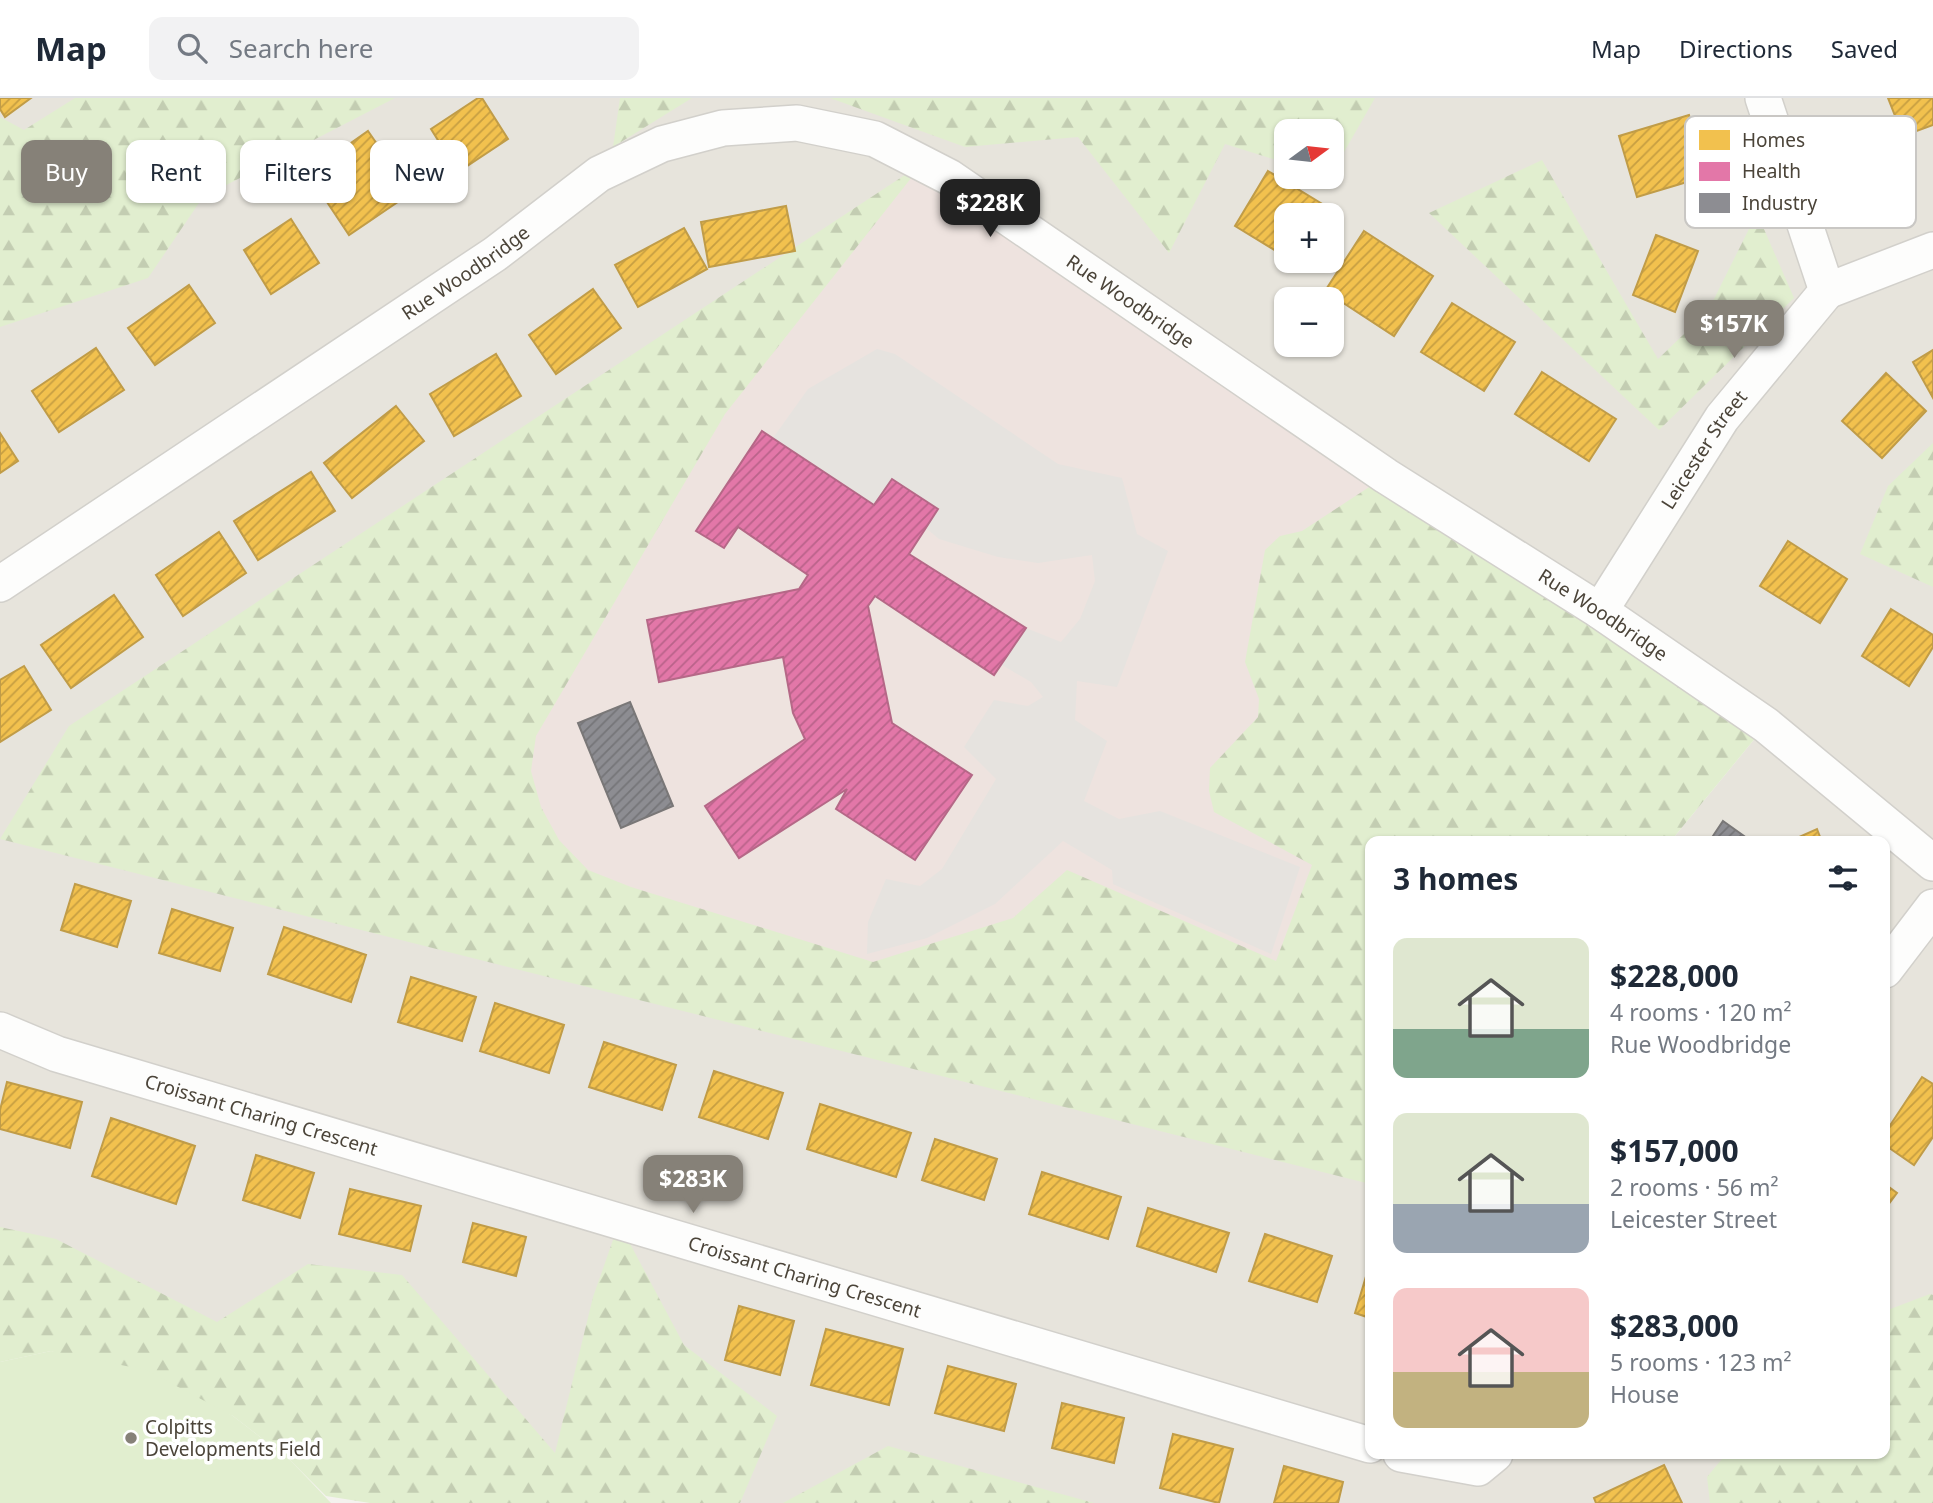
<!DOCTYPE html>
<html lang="en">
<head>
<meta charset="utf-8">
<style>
	:root { --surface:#fff; --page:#f2f2f3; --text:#1f2937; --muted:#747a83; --line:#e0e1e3; --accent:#868178 }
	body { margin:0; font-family:"Noto Sans",sans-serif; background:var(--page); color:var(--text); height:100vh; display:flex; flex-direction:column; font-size:26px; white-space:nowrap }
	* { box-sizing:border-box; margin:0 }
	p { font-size:23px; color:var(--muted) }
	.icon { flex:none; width:38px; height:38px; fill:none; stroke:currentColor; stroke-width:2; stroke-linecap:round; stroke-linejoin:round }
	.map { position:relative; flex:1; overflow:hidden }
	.panel { position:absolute; left:1365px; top:738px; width:525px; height:623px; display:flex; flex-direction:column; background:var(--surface); border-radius:14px; box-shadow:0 2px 5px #0004 }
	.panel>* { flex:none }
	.hud { position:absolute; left:21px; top:42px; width:665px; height:63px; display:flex; gap:14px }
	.needle { width:46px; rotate:75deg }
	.tools { position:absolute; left:1274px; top:21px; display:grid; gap:14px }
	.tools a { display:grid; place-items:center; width:70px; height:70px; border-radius:14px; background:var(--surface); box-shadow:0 2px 5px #0004; font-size:35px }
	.price { position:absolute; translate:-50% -60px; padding:0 16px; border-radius:14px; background:var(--accent); color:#fff; font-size:23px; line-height:46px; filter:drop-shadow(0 2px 4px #0008) }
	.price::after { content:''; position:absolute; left:50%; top:42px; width:21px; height:16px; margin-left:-10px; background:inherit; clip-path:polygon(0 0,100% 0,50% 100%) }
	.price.on { background:#222; color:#fff }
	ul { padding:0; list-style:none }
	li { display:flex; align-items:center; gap:21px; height:175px; padding:0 28px }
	li span { display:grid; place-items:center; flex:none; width:196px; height:140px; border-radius:14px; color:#555 }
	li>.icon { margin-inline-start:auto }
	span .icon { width:84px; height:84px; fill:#fffc; stroke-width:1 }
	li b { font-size:30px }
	h2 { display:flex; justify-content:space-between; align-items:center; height:84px; padding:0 28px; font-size:30px }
	.tag { padding:0 24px; border-radius:14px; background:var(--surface); box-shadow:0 2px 5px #0004; font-size:24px; line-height:63px }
	.tag.on { background:var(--accent); color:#fff }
	header { display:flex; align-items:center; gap:42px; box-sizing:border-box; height:98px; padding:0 35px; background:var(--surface); border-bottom:2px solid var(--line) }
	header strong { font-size:33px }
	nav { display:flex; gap:38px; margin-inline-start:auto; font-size:24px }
	.search { width:490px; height:63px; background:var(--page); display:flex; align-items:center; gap:18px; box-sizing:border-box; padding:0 24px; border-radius:14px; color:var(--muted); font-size:26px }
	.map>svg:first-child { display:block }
	.residential { fill:#e7e4dc; fill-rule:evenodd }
	.medical { fill:#eee3df }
	.forest { fill:url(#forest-firs) }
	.pitch { fill:#e1eecf }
	.parking { fill:#e6e3df }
	.homes { fill:url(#homes-hatch); stroke:#c09c48; stroke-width:2 }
	.health { fill:url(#health-hatch); stroke:#b56887; stroke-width:2 }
	.industry { fill:url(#industry-hatch); stroke:#797777; stroke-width:2 }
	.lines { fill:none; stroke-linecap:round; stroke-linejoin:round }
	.minor-casing { stroke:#d2d0cb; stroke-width:38 }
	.minor { stroke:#fdfdfc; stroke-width:35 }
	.poi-dot { fill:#868178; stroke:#fff; stroke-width:2.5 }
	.labels { text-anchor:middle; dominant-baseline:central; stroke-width:7; stroke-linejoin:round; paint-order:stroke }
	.street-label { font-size:19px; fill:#4b4439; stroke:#fff }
	.poi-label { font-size:19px; fill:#4b4439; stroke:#fff; text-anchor:start }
	.key { fill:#fff; stroke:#c9c7c4; stroke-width:2 }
	.key-label { font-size:19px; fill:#4b4439 }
</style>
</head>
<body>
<header>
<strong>Map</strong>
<div class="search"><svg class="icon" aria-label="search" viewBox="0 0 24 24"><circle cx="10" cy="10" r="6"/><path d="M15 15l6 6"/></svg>Search here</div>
<nav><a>Map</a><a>Directions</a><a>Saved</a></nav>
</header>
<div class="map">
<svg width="1933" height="1405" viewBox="0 0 1933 1405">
	<defs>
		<pattern id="forest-firs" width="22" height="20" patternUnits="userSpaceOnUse" patternTransform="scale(1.75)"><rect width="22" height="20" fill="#e1eecf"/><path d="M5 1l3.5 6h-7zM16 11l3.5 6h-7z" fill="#c3cdb2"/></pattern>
		<pattern id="homes-hatch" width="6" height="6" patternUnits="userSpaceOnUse" patternTransform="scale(1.75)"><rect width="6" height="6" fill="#f2c14e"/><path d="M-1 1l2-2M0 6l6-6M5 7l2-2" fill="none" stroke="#c69e42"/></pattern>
		<pattern id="health-hatch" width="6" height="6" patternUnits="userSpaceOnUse" patternTransform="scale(1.75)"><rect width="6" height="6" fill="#e377a8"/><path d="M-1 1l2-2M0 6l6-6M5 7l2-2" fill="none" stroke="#ba638a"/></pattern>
		<pattern id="industry-hatch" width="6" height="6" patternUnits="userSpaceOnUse" patternTransform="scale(1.75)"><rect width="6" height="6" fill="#8d8d92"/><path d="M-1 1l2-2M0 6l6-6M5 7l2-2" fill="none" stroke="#757578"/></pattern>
	</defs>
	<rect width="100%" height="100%" fill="#f4f2ee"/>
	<path class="residential" d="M0,0h1933v1405h-1387l9,-49 -555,-129zM1286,33h46v46h-46zM1286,117h46v46h-46zM1286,201h46v46h-46zM1310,323l456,304 -96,117h215v612h-515v-270z"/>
	<polygon class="medical" points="923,65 1386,378 1670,744 1370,744 1370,1086 121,738"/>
	<g class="forest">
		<polygon points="75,0 395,0 203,99 148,180 0,229 0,19 24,32"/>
		<polygon points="620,0 692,0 613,49"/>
		<polygon points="830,0 1375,0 1332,75 1332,33 1286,33 1286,65 1225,46 1169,155 1078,39 965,49"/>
		<polygon points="1542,62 1658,261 1708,213 1757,115 1794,200 1659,332 1429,115"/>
		<polygon points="923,65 725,316 536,638 531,673 541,709 559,742 588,772 631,789 873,864 1013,820 1067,772 1276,863 1312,767 1214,714 1209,693 1210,670 1258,619 1259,601 1245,564 1265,452 1280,438 1302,433 1386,378 1766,627 1670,744 1370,744 1370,1086 0,741 69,628"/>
		<polygon points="1933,345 1933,489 1860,456 1888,388"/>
		<polygon points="619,1125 684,1247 777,1318 740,1405 370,1405 326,1398 291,1363 233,1318 51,1253 0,1264 0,1129 56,1141 217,1224 308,1166 402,1177 555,1355 593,1199"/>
		<polygon points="1930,1196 1933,1197 1933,1405 1710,1405 1707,1379 1726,1356 1885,1356 1885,1213"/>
		<polygon points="888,1348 1094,1405 783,1405"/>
	</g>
	<polygon class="pitch" points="51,1253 146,1272 233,1318 291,1363 331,1405 0,1405 0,1264"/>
	<polygon class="parking" points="877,251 895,256 1058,366 1122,380 1137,436 1168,453 1117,589 1077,583 1075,622 1107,643 1084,703 1119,721 1160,713 1300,769 1271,856 1113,786 1112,772 1063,743 995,806 927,840 867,856 868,824 886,781 920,788 942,771 996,681 964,649 994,602 1028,608 1043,599 1031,584 1002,567 1026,530 1061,544 1080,521 1095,483 1092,457 1038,465 998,459 939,441 926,430 938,411 892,381 874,407 773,340 808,291"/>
	<g class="homes">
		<polygon points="0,0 31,0 5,19 0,11"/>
		<polygon points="478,0 482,0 508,41 458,74 431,31"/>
		<polygon points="1888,0 1933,0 1933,27 1903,38"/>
		<polygon points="1689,17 1707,78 1637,99 1619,38"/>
		<polygon points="368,33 411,95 349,137 323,98 346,82 331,59"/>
		<polygon points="1268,73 1324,107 1317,117 1286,117 1286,159 1235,128"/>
		<polygon points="786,108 795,153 709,169 701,124"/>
		<polygon points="291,121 319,165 271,196 244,152"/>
		<polygon points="684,130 707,171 638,209 615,167"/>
		<polygon points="1364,133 1433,178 1394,238 1325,193"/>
		<polygon points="1656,137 1698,153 1675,214 1633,197"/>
		<polygon points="189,187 215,225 155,267 128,230"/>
		<polygon points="593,191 621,230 556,276 529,237"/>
		<polygon points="1452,205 1515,244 1484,293 1421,254"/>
		<polygon points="96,250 124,292 59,334 32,293"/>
		<polygon points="1933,252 1933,300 1913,264"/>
		<polygon points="496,256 521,298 454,338 430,296"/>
		<polygon points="1542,274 1616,321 1589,363 1515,316"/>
		<polygon points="1886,275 1926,313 1882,360 1842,323"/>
		<polygon points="396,308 424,343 352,400 324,365"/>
		<polygon points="0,335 18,363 0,375"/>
		<polygon points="311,374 335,413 258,462 234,423"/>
		<polygon points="219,434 246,475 183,518 156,477"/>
		<polygon points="1788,443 1847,481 1820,525 1760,488"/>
		<polygon points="114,497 143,539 71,590 41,547"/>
		<polygon points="1891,511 1933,537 1933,549 1909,588 1862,558"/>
		<polygon points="24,568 51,612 0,644 0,582"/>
		<polygon points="1817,731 1822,744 1788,744"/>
		<polygon points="75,786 131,803 117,849 61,832"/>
		<polygon points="172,811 233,830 220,873 159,855"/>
		<polygon points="284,829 366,857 351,904 268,876"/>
		<polygon points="411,879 476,899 462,943 398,924"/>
		<polygon points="495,905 564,927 549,975 480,953"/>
		<polygon points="604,944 676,967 662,1012 589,989"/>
		<polygon points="714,973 783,995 768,1041 699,1019"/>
		<polygon points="1922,979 1933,986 1933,1039 1914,1067 1885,1047 1885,1035"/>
		<polygon points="7,984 82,1004 70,1050 0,1031 0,1012"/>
		<polygon points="820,1006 911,1035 896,1079 807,1051"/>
		<polygon points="111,1020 195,1048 176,1106 92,1078"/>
		<polygon points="935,1041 997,1061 984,1102 922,1082"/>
		<polygon points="256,1057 314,1075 300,1120 243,1102"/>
		<polygon points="1042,1074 1121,1099 1108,1141 1029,1116"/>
		<polygon points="1885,1086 1897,1095 1885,1111"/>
		<polygon points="350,1091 421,1108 410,1153 339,1136"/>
		<polygon points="1148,1110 1229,1135 1216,1174 1137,1148"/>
		<polygon points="473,1125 526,1139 516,1178 463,1164"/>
		<polygon points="1265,1136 1332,1158 1317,1204 1249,1183"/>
		<polygon points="1370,1165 1370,1220 1355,1215"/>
		<polygon points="739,1208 794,1223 780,1277 725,1262"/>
		<polygon points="826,1231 903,1251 889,1307 811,1287"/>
		<polygon points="948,1268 1016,1286 1004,1333 935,1315"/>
		<polygon points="1062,1305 1124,1320 1114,1365 1052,1350"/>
		<polygon points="1173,1336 1233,1351 1219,1405 1160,1390"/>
		<polygon points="1664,1367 1682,1405 1596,1405 1594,1400"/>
		<polygon points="1284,1368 1343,1384 1338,1405 1274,1405"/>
	</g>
	<polygon class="health" points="762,333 874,407 892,381 938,411 909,456 1026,530 994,577 875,498 868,508 892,625 972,677 915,762 836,711 847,691 739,760 705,708 805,641 793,615 783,559 659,584 647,522 799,491 808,477 738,429 724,450 696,433"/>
	<g class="industry">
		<polygon points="630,604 673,708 621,730 578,625"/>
		<polygon points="1723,723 1751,743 1751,744 1709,744"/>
	</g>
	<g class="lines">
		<g class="minor-casing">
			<g id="minor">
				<polyline points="1827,193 1933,152"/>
				<path id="s1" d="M0,486l495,-330 104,-80 63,-30 61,-16 74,-5 78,16 74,38 437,299 214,135 166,114 167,138"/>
				<path id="s2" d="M1600,513l122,-193 105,-127 -64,-193"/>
				<polyline points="1885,872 1933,809"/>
				<path id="s3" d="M0,932l57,24 1313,391"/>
				<polyline points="1401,1356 1478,1370 1495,1356"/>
			</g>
		</g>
		<use href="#minor" class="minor"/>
	</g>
	<circle class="poi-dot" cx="131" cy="1340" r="7"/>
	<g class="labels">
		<g class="street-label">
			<text stroke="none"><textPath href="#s1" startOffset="560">Rue Woodbridge</textPath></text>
			<text stroke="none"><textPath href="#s1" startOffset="1316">Rue Woodbridge</textPath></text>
			<text stroke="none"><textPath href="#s2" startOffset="192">Leicester Street</textPath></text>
			<text stroke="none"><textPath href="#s1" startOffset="1883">Rue Woodbridge</textPath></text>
			<text stroke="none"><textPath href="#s3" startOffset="275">Croissant Charing Crescent</textPath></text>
			<text stroke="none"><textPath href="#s3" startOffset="842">Croissant Charing Crescent</textPath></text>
		</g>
		<g class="poi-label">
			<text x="145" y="1329">Colpitts<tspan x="145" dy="22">Developments Field</tspan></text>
		</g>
	</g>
	<rect x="1685" y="18" width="231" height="112" rx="10" class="key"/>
	<rect x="1699" y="32" width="31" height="20" fill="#f2c14e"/>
	<rect x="1699" y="64" width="31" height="19" fill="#e377a8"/>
	<rect x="1699" y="95" width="31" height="20" fill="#8d8d92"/>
	<g class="key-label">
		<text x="1742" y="49">Homes</text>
		<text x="1742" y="80">Health</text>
		<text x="1742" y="112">Industry</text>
	</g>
</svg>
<div class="tools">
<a><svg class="needle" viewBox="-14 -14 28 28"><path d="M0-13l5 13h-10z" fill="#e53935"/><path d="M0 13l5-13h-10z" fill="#747a83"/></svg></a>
<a>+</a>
<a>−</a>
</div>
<b class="price on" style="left:990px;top:141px">$228K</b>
<b class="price" style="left:1734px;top:262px">$157K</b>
<b class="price" style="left:693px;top:1117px">$283K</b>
<div class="hud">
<a class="tag on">Buy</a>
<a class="tag">Rent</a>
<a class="tag">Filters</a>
<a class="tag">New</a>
</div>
<section class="panel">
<h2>3 homes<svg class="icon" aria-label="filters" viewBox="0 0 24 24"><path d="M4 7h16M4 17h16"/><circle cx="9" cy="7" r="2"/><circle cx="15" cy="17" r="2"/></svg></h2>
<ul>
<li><span style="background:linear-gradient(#dfe7d0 65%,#7fa58c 0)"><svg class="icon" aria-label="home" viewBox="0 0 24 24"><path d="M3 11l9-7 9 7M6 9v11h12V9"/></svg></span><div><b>$228,000</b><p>4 rooms · 120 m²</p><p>Rue Woodbridge</p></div></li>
<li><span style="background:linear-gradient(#dfe7d0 65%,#9aa5b1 0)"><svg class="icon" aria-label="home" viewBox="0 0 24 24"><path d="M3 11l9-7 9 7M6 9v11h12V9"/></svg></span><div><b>$157,000</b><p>2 rooms · 56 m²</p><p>Leicester Street</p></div></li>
<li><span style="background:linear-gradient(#f6c9c9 60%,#c2b280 0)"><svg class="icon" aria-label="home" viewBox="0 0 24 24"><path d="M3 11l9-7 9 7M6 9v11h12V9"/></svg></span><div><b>$283,000</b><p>5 rooms · 123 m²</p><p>House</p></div></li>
</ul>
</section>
</div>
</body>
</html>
